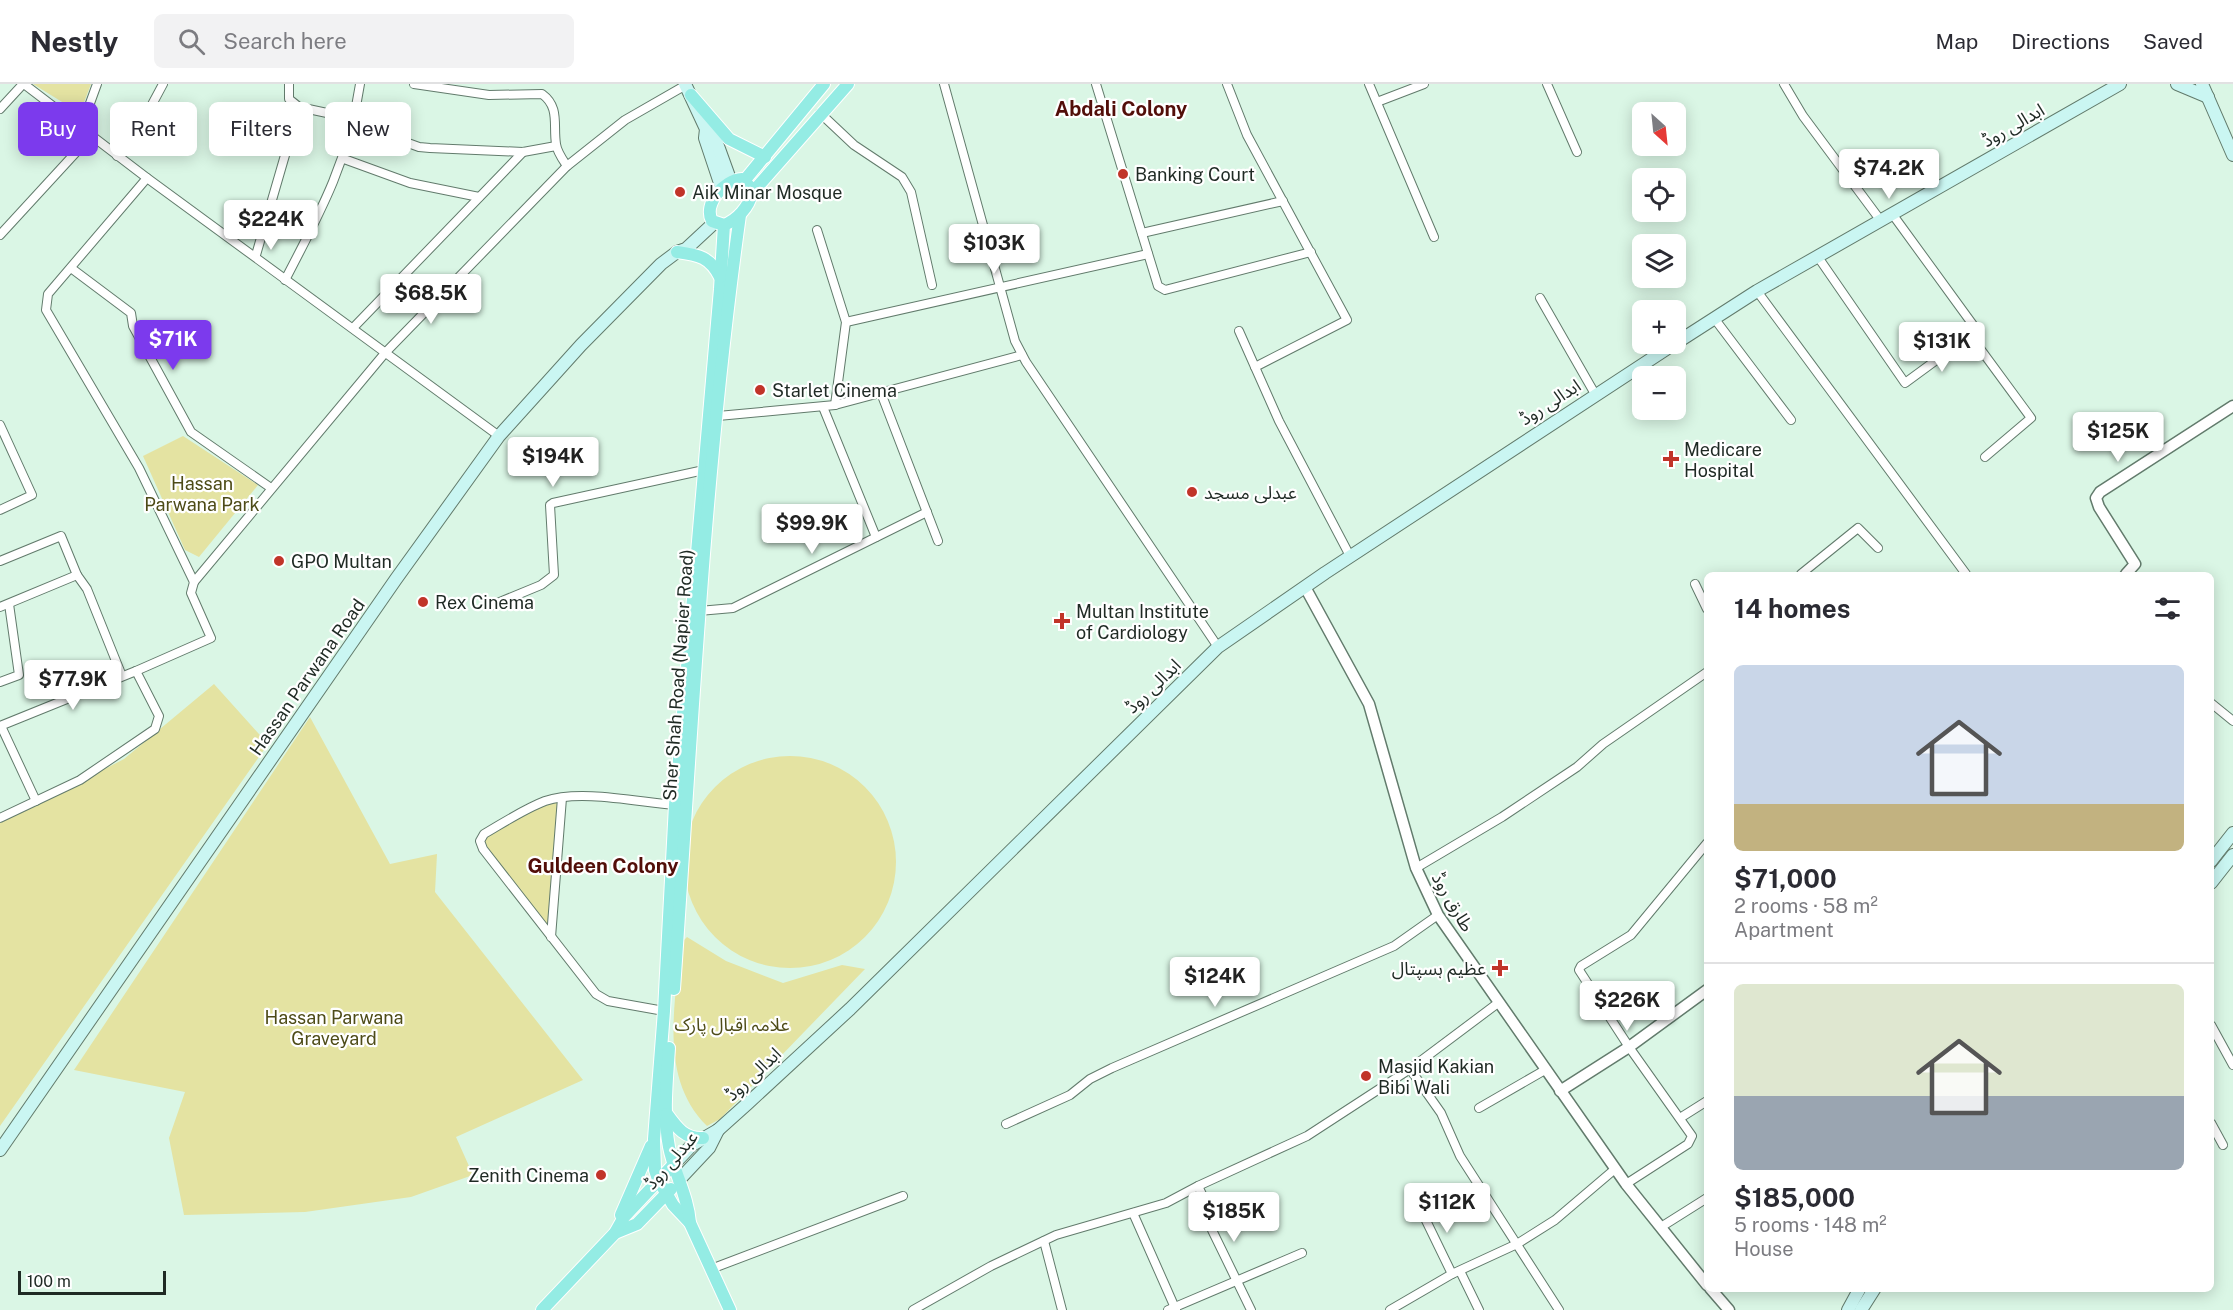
<!DOCTYPE html>
<html lang="en">
<head>
<meta charset="utf-8">
<style>
	:root { --surface:#fff; --page:#f2f2f3; --text:#2b2b33; --muted:#7c7c81; --line:#e1e1e2; --accent:#7c3aed }
	body { margin:0; font-family:"Public Sans","Noto Sans Arabic",sans-serif; background:var(--page); color:var(--text); height:100vh; display:flex; flex-direction:column; font-size:22px; white-space:nowrap }
	* { box-sizing:border-box; margin:0 }
	p { font-size:20px; color:var(--muted) }
	.icon { flex:none; width:33px; height:33px; fill:none; stroke:currentColor; stroke-width:2; stroke-linecap:round; stroke-linejoin:round }
	.map { position:relative; flex:1; overflow:hidden }
	.panel { position:absolute; left:1704px; top:488px; width:510px; height:720px; display:flex; flex-direction:column; background:var(--surface); border-radius:9px; box-shadow:0 3px 15px #0003 }
	.panel>* { flex:none }
	.banner { position:absolute; left:18px; top:18px; width:570px; height:54px; display:flex; gap:12px }
	.needle { width:39px; rotate:153deg }
	.tools { position:absolute; left:1632px; top:18px; display:grid; gap:12px }
	.tools a { display:grid; place-items:center; width:54px; height:54px; border-radius:9px; background:var(--surface); box-shadow:0 3px 15px #0003; font-size:30px }
	.scale { position:absolute; left:18px; bottom:15px; width:148px; box-sizing:border-box; padding-left:6px; border:3px solid #1f2a24; border-top:0; font-size:16px; line-height:21px; white-space:nowrap; color:#1f2a24; -webkit-text-stroke:4px #fff; paint-order:stroke }
	.price { position:absolute; translate:-50% -51px; padding:0 14px; border-radius:6px; background:#fff; color:#222; font-size:20px; line-height:39px; filter:drop-shadow(0 2px 3px #0008) }
	.price::after { content:''; position:absolute; left:50%; top:36px; width:18px; height:14px; margin-left:-9px; background:inherit; clip-path:polygon(0 0,100% 0,50% 100%) }
	.price.on { background:var(--accent); color:#fff }
	ul { padding:0; list-style:none }
	li { display:grid; align-content:center; gap:12px; height:318px; padding:0 30px }
	li+li { border-top:2px solid var(--line) }
	li span { display:grid; place-items:center; height:186px; border-radius:9px; color:#555 }
	li>.icon { margin-inline-start:auto }
	span .icon { width:108px; height:108px; fill:#fffc; stroke-width:1 }
	li b { font-size:26px }
	h2 { display:flex; justify-content:space-between; align-items:center; height:72px; padding:0 30px; font-size:26px }
	.chip { padding:0 21px; border-radius:9px; background:var(--surface); box-shadow:0 3px 15px #0003; font-size:21px; line-height:54px }
	.chip.on { background:var(--accent); color:#fff }
	header { display:flex; align-items:center; gap:36px; box-sizing:border-box; height:84px; padding:0 30px; background:var(--surface); border-bottom:2px solid var(--line) }
	header strong { font-size:28px }
	nav { display:flex; gap:33px; margin-inline-start:auto; font-size:21px }
	.search { width:420px; height:54px; background:var(--page); display:flex; align-items:center; gap:15px; box-sizing:border-box; padding:0 21px; border-radius:9px; color:var(--muted); font-size:22px }
	.map>svg:first-child { display:block }
	.green { fill:#e4e3a2 }
	.lines { fill:none; stroke-linecap:round; stroke-linejoin:round }
	.minor-casing { stroke:#627b6c; stroke-width:10 }
	.tertiary-casing { stroke:#627b6c; stroke-width:13 }
	.secondary-casing { stroke:#627b6c; stroke-width:14 }
	.primary-casing { stroke:#fff; stroke-width:14 }
	.minor { stroke:#fff; stroke-width:8 }
	.tertiary { stroke:#fff; stroke-width:10 }
	.secondary { stroke:#caf6f2; stroke-width:12 }
	.primary { stroke:#94ece4; stroke-width:12 }
	.poi-dot { fill:#c13429; stroke:#fff; stroke-width:2 }
	.labels { text-anchor:middle; dominant-baseline:central; stroke-width:4.5; stroke-linejoin:round; paint-order:stroke }
	.street-label { font-size:18px; fill:#1f2a24; stroke:#fff }
	.poi-label { font-size:18px; fill:#1f2a24; stroke:#fff; text-anchor:start }
	.park-label { font-size:18px; fill:#4d4b17; stroke:#fff }
	.neighbourhood-label { font-size:20px; font-weight:bold; fill:#520e09; stroke:#fff }
</style>
</head>
<body>
<header>
<strong>Nestly</strong>
<div class="search"><svg class="icon" aria-label="search" viewBox="0 0 24 24"><circle cx="10" cy="10" r="6"/><path d="M15 15l6 6"/></svg>Search here</div>
<nav><a>Map</a><a>Directions</a><a>Saved</a></nav>
</header>
<div class="map">
<svg width="2233" height="1226" viewBox="0 0 2233 1226">
	<rect width="100%" height="100%" fill="#daf6e5"/>
	<g class="green">
		<polygon points="33,0 91,0 80,29"/>
		<polygon points="183,352 258,401 199,473 185,466 143,372"/>
		<polygon points="214,600 268,660 0,1042 0,739 124,675"/>
		<polygon points="310,633 390,780 437,770 435,808 583,996 456,1053 473,1091 411,1113 305,1128 184,1131 169,1054 185,1008 74,986"/>
		<circle cx="790" cy="778" r="106"/>
		<polygon points="562,714 551,853 483,765 484,750 505,738"/>
		<path d="M687,853l39,24 57,22 59,-18 23,4 -145,150 -13,7c-49,-48 -31,-121 -27,-182z"/>
	</g>
	<g class="lines">
		<g class="minor-casing">
			<g id="minor">
				<polyline points="24,0 147,94 499,352"/>
				<path d="M414,0l75,11 53,-1c18,13 11,31 14,50 1,8 7,16 11,22"/>
				<polyline points="944,0 1015,257 1026,278 1218,563"/>
				<polyline points="1096,0 1158,202 1165,206 1311,168"/>
				<polyline points="1227,0 1247,51 1347,236 1255,283"/>
				<polyline points="1369,0 1434,153"/>
				<polyline points="1547,0 1577,68"/>
				<polyline points="1784,0 1803,32 1881,137"/>
				<polyline points="1377,18 1424,0"/>
				<polyline points="299,23 355,35"/>
				<polyline points="0,25 23,0"/>
				<polyline points="820,29 854,61 902,93 911,108 932,201"/>
				<polyline points="353,39 419,63 430,64 523,68 556,62"/>
				<polyline points="81,44 97,0"/>
				<polyline points="117,72 141,41 163,0"/>
				<polyline points="344,75 410,99 479,113"/>
				<polyline points="1893,131 1976,245"/>
				<polyline points="817,146 846,238 835,321"/>
				<polyline points="1142,149 1283,117"/>
				<polyline points="0,151 91,52"/>
				<polyline points="256,171 299,23 289,15 289,0"/>
				<polyline points="1818,173 1905,299 1965,255 1973,255 2031,334 1985,373"/>
				<polyline points="71,184 131,229 133,242 191,348 271,404"/>
				<path d="M285,196c35,-67 64,-120 75,-196"/>
				<polyline points="1757,207 1966,490"/>
				<polyline points="1540,214 1595,310"/>
				<polyline points="1714,234 1791,336"/>
				<polyline points="846,238 1148,170"/>
				<polyline points="353,244 523,68"/>
				<polyline points="1239,247 1279,337 1350,472"/>
				<polyline points="881,309 938,457"/>
				<polyline points="823,323 876,453"/>
				<polyline points="718,332 835,321 1022,271"/>
				<polyline points="0,341 32,411 0,426"/>
				<polyline points="0,477 61,452 77,491 0,523"/>
				<polyline points="1801,490 1858,444 1878,464"/>
				<polyline points="77,491 87,505 122,592"/>
				<polyline points="194,498 385,269 567,82 625,36 686,1"/>
				<polyline points="1695,500 1707,525"/>
				<polyline points="490,522 541,501 554,491 550,421 553,419 704,386"/>
				<polyline points="699,527 733,524 927,428"/>
				<polyline points="0,598 19,591 9,520"/>
				<polyline points="2211,619 2233,637"/>
				<polyline points="0,642 136,587"/>
				<polyline points="1,642 36,717"/>
				<polyline points="0,734 80,696 155,645 159,632 136,587 211,554 191,509 194,498 139,384 46,226 48,210 147,94"/>
				<polyline points="1416,784 1502,733 1577,683 1603,660 1707,588"/>
				<polyline points="551,853 562,714"/>
				<path d="M664,927l-56,-10 -12,-7 -113,-145 -3,-8 4,-7c19,-11 40,-25 61,-33 35,-12 93,1 130,4"/>
				<polyline points="2211,941 2233,981"/>
				<polyline points="1410,985 1441,1029 1460,1072 1559,1226"/>
				<polyline points="1479,1024 1545,986"/>
				<polyline points="1680,1034 1707,1017"/>
				<polyline points="2211,1039 2223,1061"/>
				<polyline points="1006,1040 1070,1011 1090,995 1112,984 1394,862 1438,831"/>
				<polyline points="1626,1100 1688,1060 1692,1052 1629,963 1579,886 1581,882 1631,851 1707,759"/>
				<polyline points="1198,1102 1207,1121 1212,1146 1251,1226"/>
				<polyline points="1418,1120 1452,1190"/>
				<polyline points="1133,1129 1176,1226"/>
				<polyline points="1661,1143 1707,1114"/>
				<polyline points="1044,1157 1062,1226"/>
				<polyline points="711,1185 903,1112"/>
				<polyline points="1460,1187 1479,1226"/>
				<polyline points="913,1226 991,1182 1056,1151 1166,1119 1198,1102 1307,1052 1410,985 1498,919"/>
				<polyline points="1168,1226 1302,1169"/>
				<polyline points="1390,1226 1452,1190 1517,1160 1555,1136 1615,1085"/>
			</g>
		</g>
		<g class="tertiary-casing">
			<g id="tertiary">
				<polyline points="2126,490 2135,480 2099,423 2096,414 2100,408 2233,322"/>
				<polyline points="1305,503 1369,620 1416,784 1438,831 1626,1100 1707,1201"/>
				<polyline points="1560,1007 1629,963 1707,906"/>
				<polyline points="1710,1204 1729,1226"/>
			</g>
		</g>
		<g class="secondary-casing">
			<g id="secondary">
				<polyline points="685,0 706,45 705,54 722,105"/>
				<polyline points="2177,0 2208,13"/>
				<polyline points="2202,0 2233,71"/>
				<polyline points="706,45 714,51 731,98"/>
				<polyline points="1676,259 1757,207 2120,0"/>
				<polyline points="2211,777 2233,749"/>
				<polyline points="2211,799 2233,771"/>
				<polyline points="0,1066 396,495 499,352 581,261 661,180 677,168 686,165 714,139"/>
				<polyline points="673,1081 692,1061 718,1046 747,1020 850,925 1218,563 1325,489 1674,260"/>
				<polyline points="679,1096 709,1064 718,1046"/>
				<polyline points="1848,1226 1860,1204"/>
				<polyline points="1861,1226 1875,1204"/>
			</g>
		</g>
		<g class="primary-casing">
			<g id="primary">
				<polyline points="691,11 729,55 765,73"/>
				<polyline points="744,97 824,0"/>
				<path d="M752,109l-3,-7 -7,-7c-18,1 -39,25 -30,42l12,4c13,-5 25,-18 28,-32l96,-109"/>
				<polyline points="724,141 720,205 675,721 664,927 654,1055 655,1086 658,1095 673,1121 690,1139 730,1226"/>
				<path d="M677,168c22,3 33,5 43,25"/>
				<path d="M674,905c18,-258 30,-517 66,-774"/>
				<path d="M669,964c-2,32 -6,67 0,99 5,26 19,49 21,76"/>
				<path d="M667,1030c10,14 18,25 36,24"/>
				<polyline points="621,1131 651,1062"/>
				<polyline points="615,1149 637,1140 671,1105"/>
				<polyline points="542,1226 615,1149 624,1133 673,1081"/>
			</g>
		</g>
		<use href="#minor" class="minor"/>
		<use href="#tertiary" class="tertiary"/>
		<use href="#secondary" class="secondary"/>
		<use href="#primary" class="primary"/>
	</g>
	<g class="poi-dot">
		<circle cx="1123" cy="90" r="6"/>
		<circle cx="680" cy="108" r="6"/>
		<circle cx="760" cy="306" r="6"/>
		<path d="M1668 366h6v6h6v6h-6v6h-6v-6h-6v-6h6z"/>
		<circle cx="1192" cy="408" r="6"/>
		<circle cx="279" cy="477" r="6"/>
		<circle cx="423" cy="518" r="6"/>
		<path d="M1059 528h6v6h6v6h-6v6h-6v-6h-6v-6h6z"/>
		<path d="M1497 875h6v6h6v6h-6v6h-6v-6h-6v-6h6z"/>
		<circle cx="1366" cy="992" r="6"/>
		<circle cx="601" cy="1091" r="6"/>
	</g>
	<g class="labels">
		<g class="street-label">
			<text transform="translate(2013 41) rotate(-30)">ابدالی روڈ</text>
			<text transform="translate(1550 318) rotate(-33)">ابدالی روڈ</text>
			<text transform="translate(678 591) rotate(-86)">Sher Shah Road (Napier Road)</text>
			<text transform="translate(307 593) rotate(-55)">Hassan Parwana Road</text>
			<text transform="translate(1153 602) rotate(-44)">ابدالی روڈ</text>
			<text transform="translate(1453 818) rotate(60)">طارق روڈ</text>
			<text transform="translate(753 990) rotate(-43)">ابدالی روڈ</text>
			<text transform="translate(671 1076) rotate(-49)">عبدلی روڈ</text>
		</g>
		<g class="poi-label">
			<text x="1135" y="90">Banking Court</text>
			<text x="692" y="108">Aik Minar Mosque</text>
			<text x="772" y="306">Starlet Cinema</text>
			<text x="1684" y="365">Medicare<tspan x="1684" dy="21">Hospital</tspan></text>
			<text x="1204" y="408">عبدلی مسجد</text>
			<text x="291" y="477">GPO Multan</text>
			<text x="435" y="518">Rex Cinema</text>
			<text x="1076" y="527">Multan Institute<tspan x="1076" dy="21">of Cardiology</tspan></text>
			<text x="1486" y="884" text-anchor="end">عظیم ہسپتال</text>
			<text x="1378" y="982">Masjid Kakian<tspan x="1378" dy="21">Bibi Wali</tspan></text>
			<text x="589" y="1091" text-anchor="end">Zenith Cinema</text>
		</g>
		<g class="park-label">
			<text x="202" y="399">Hassan<tspan x="202" dy="21">Parwana Park</tspan></text>
			<text x="334" y="933">Hassan Parwana<tspan x="334" dy="21">Graveyard</tspan></text>
			<text x="732" y="940">علامہ اقبال پارک</text>
		</g>
		<g class="neighbourhood-label">
			<text x="1121" y="25">Abdali Colony</text>
			<text x="603" y="782">Guldeen Colony</text>
		</g>
	</g>
</svg>
<div class="tools">
<a><svg class="needle" viewBox="-14 -14 28 28"><path d="M0-13l5 13h-10z" fill="#e53935"/><path d="M0 13l5-13h-10z" fill="#7c7c81"/></svg></a>
<a><svg class="icon" aria-label="locate" viewBox="0 0 24 24"><circle cx="12" cy="12" r="6"/><path d="M12 2v4M12 18v4M2 12h4M18 12h4"/></svg></a>
<a><svg class="icon" aria-label="layers" viewBox="0 0 24 24"><path d="M12 4l9 5-9 5-9-5zM3 14l9 5 9-5"/></svg></a>
<a>+</a>
<a>−</a>
</div>
<div class="scale">100 m</div>
<b class="price" style="left:1889px;top:116px">$74.2K</b>
<b class="price" style="left:271px;top:167px">$224K</b>
<b class="price" style="left:994px;top:191px">$103K</b>
<b class="price" style="left:431px;top:241px">$68.5K</b>
<b class="price on" style="left:173px;top:287px">$71K</b>
<b class="price" style="left:1942px;top:289px">$131K</b>
<b class="price" style="left:2118px;top:379px">$125K</b>
<b class="price" style="left:553px;top:404px">$194K</b>
<b class="price" style="left:812px;top:471px">$99.9K</b>
<b class="price" style="left:73px;top:627px">$77.9K</b>
<b class="price" style="left:1215px;top:924px">$124K</b>
<b class="price" style="left:1627px;top:948px">$226K</b>
<b class="price" style="left:1447px;top:1150px">$112K</b>
<b class="price" style="left:1234px;top:1159px">$185K</b>
<div class="banner">
<a class="chip on">Buy</a>
<a class="chip">Rent</a>
<a class="chip">Filters</a>
<a class="chip">New</a>
</div>
<section class="panel">
<h2>14 homes<svg class="icon" aria-label="filters" viewBox="0 0 24 24"><path d="M4 7h16M4 17h16"/><circle cx="9" cy="7" r="2"/><circle cx="15" cy="17" r="2"/></svg></h2>
<ul>
<li><span style="background:linear-gradient(#c9d6e8 75%,#c2b280 0)"><svg class="icon" aria-label="home" viewBox="0 0 24 24"><path d="M3 11l9-7 9 7M6 9v11h12V9"/></svg></span><div><b>$71,000</b><p>2 rooms · 58 m²</p><p>Apartment</p></div></li>
<li><span style="background:linear-gradient(#dfe7d0 60%,#9aa5b1 0)"><svg class="icon" aria-label="home" viewBox="0 0 24 24"><path d="M3 11l9-7 9 7M6 9v11h12V9"/></svg></span><div><b>$185,000</b><p>5 rooms · 148 m²</p><p>House</p></div></li>
</ul>
</section>
</div>
</body>
</html>
